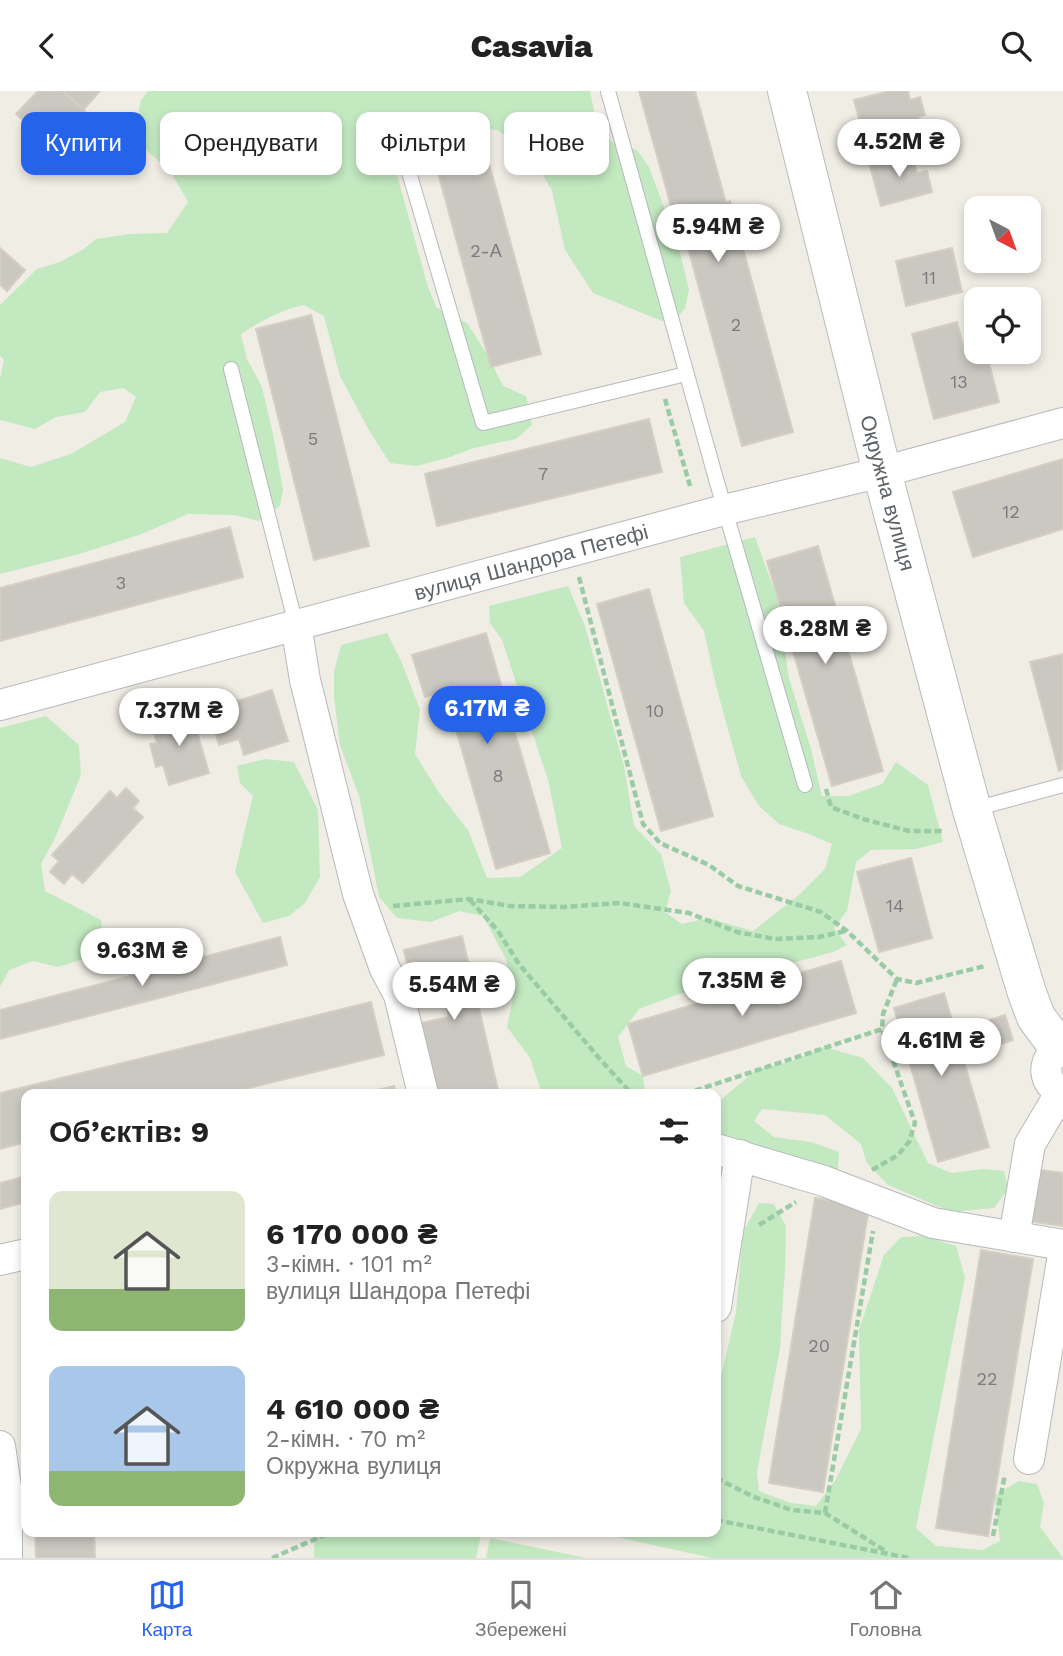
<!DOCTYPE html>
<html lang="uk">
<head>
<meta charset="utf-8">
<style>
	:root { --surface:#fff; --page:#f6f6f6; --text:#222; --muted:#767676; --line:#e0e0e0; --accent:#2563eb }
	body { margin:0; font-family:"Work Sans",sans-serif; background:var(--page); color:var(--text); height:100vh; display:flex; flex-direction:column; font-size:26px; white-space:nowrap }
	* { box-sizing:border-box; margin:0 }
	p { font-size:23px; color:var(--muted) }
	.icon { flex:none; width:38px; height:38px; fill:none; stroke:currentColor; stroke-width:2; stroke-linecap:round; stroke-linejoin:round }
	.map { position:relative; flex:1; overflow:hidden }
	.details { position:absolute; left:21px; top:998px; width:700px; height:448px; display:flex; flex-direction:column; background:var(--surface); border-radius:14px; box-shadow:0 4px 10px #0003 }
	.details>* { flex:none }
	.banner { position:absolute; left:21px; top:21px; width:700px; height:63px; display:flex; gap:14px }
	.needle { width:46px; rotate:139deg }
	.fabs { position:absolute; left:964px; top:105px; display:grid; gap:14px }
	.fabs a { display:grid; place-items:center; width:77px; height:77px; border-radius:14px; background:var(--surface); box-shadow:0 4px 10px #0003; font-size:35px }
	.price { position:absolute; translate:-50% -60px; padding:0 16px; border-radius:24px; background:#fff; color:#222; font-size:23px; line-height:46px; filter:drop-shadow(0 2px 4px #0008) }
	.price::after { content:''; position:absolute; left:50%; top:42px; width:21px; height:16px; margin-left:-10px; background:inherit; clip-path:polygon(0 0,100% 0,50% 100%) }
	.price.current { background:var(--accent); color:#fff }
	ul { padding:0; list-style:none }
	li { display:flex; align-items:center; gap:21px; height:175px; padding:0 28px }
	li span { display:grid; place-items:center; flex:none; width:196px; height:140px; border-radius:14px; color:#555 }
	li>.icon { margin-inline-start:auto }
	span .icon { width:84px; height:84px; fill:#fffc; stroke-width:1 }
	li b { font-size:30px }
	h2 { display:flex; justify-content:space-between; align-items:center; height:84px; padding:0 28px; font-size:30px }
	.pill { padding:0 24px; border-radius:14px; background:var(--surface); box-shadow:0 4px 10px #0003; font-size:24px; line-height:63px }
	.pill.current { background:var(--accent); color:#fff }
	header { display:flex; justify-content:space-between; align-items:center; height:91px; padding:0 28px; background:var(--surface); font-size:32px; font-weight:800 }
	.tabs { display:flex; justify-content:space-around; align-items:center; height:98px; border-top:2px solid var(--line); background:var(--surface); font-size:19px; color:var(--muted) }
	.tabs a { display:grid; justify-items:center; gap:4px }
	.tabs .current { color:var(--accent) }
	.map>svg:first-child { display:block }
	.green { fill:#c3e9c1 }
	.building { fill:#cbc8c2; stroke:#d5cfc3; stroke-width:2 }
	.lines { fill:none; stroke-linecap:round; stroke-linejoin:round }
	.lane-casing { stroke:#b6b9bd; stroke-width:16 }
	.street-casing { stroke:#b6b9bd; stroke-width:32 }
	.secondary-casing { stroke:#b7bbc0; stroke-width:40 }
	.path { stroke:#99cba5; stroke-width:4.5; stroke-dasharray:7 3.5; stroke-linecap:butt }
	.lane { stroke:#fff; stroke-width:14 }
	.street { stroke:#fff; stroke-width:30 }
	.secondary { stroke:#fff; stroke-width:38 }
	.labels { text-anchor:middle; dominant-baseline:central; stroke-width:5; stroke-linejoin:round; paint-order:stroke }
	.number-label { font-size:18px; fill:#787c7e }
	.street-label { font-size:21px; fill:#5d6267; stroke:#fff }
</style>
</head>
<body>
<header><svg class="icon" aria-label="back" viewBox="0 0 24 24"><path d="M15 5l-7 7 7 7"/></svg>Casavia<svg class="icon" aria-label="search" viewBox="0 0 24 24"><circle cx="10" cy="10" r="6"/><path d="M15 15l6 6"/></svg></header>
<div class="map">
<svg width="1063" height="1467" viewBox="0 0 1063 1467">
	<rect width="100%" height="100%" fill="#f0ede5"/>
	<g class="green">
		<path d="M148,0h442l7,34 15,17 25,8 12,17 30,81 10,42 -4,18 -6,8 -17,5 -69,-28 -28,-43 -13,-59 -24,-43 -31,-18 -34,-4 -68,42 33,119 9,21 30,15 20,31 16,32 23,10 6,29 -16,14 -42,9 -24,9 -33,9 -27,-3 -20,-31 -30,-56 -16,-60 -20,-11c-24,5 -43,16 -63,29l6,25 15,28 12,52 9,51 -3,16 -21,15 -25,-6 -46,-1 -49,21 -60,19 -79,20v-116l31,9 40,-13 54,-32 11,-25 -12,-9 -24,4 -15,20 -29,5 -21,12 -35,-9v-41l4,-19 -4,-5v-50l37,-36 23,-7 24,-13 12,-10 34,-5 37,-1 21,-31 -17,-30 -26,-23 -9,-24 5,-25z"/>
		<polygon points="755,446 777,507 789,587 811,658 822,705 848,705 882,693 896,671 928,694 943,751 916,758 871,759 856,771 847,820 834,837 847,854 833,861 679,903 639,918 618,946 626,975 643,985 645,1003 542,1003 530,967 507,936 513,907 506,868 483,825 459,820 431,831 397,827 379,806 359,705 340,654 334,606 334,581 341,554 387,542 401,570 420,618 415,663 440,703 468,739 487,787 520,786 562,757 548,689 502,549 490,532 489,515 568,495 585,535 602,595 624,675 634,735 661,763 671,800 665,821 682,833 708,827 753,840 799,804 825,778 832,753 809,743 779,733 759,715 741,685 716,595 704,540 684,512 680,466"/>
		<polygon points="46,625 79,654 81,684 55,747 41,773 45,800 101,829 103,849 87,867 58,876 33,870 9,879 0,896 0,637"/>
		<polygon points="265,668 294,671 318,719 320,786 305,812 289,825 263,832 235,781 253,705 240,692 237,675"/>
		<polygon points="824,956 863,967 892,997 928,1072 951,1082 983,1078 1004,1080 1008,1098 994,1117 951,1121 888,1094 867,1072 861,1053 825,1024 762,1018 754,1030 774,1046 811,1051 839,1061 838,1077 824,1090 793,1099 716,1042 716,1013 757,978 790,971"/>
		<polygon points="759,1112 774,1113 786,1135 785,1177 780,1257 757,1381 759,1400 791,1412 816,1415 835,1390 861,1338 859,1239 884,1164 901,1146 924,1145 956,1155 965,1186 916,1437 936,1455 982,1459 1000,1450 994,1405 1019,1390 1037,1393 1044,1412 1040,1436 1063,1467 712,1467 589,1440 716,1440 716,1307 736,1221 743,1141"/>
		<polygon points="314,1440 482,1440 476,1467 314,1467"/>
		<polygon points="490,1447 586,1467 486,1467"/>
	</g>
	<g class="building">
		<polygon points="38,0 63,0 111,45 92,67 63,40 50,54 16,23"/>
		<polygon points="63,0 100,0 83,19"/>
		<polygon points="639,0 695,0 726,112 730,110 793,341 742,355 679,124 674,126"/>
		<polygon points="889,0 908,0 910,9 920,6 925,24 918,26 921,39 866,54 854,9"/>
		<polygon points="481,43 541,263 491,276 431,56"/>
		<polygon points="911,61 917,82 927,80 932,101 881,115 869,72"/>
		<polygon points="0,157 25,179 7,200 0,194"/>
		<polygon points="952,157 962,201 906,215 896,170"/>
		<polygon points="311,224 369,455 314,469 256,238"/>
		<polygon points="957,231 967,269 987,264 999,311 934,328 912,243"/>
		<polygon points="649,328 662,381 437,435 425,383"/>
		<polygon points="1063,368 1063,438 973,466 953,401"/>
		<polygon points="230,436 243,486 0,550 0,497"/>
		<polygon points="818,455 883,680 832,695 767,470"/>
		<polygon points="649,498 713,725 661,740 597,513"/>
		<polygon points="486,542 550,762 496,778 445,600 425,606 412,564"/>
		<polygon points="1063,563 1063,678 1059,680 1030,571"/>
		<polygon points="272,599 288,650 244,664 239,648 219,654 209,619"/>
		<polygon points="191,620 209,682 169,694 163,674 156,676 150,653 157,652 151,632"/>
		<polygon points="126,697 139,710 133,717 143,726 83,792 72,783 64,793 50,781 59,770 52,764 110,700 117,707"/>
		<polygon points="911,767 932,847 879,861 857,781"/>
		<polygon points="462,845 499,1003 437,1003 421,932 449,926 439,884 411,890 404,859"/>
		<polygon points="280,846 287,874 0,948 0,919"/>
		<polygon points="841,870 856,922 643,985 628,933"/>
		<polygon points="944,902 989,1056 938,1071 894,917"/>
		<polygon points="371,911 384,964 224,1003 26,1003 26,1051 0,1058 0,1002"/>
		<polygon points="1005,924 1013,949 998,954 990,929"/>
		<polygon points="394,995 396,1003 361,1003"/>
		<polygon points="1033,1078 1063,1082 1063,1135 1026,1130"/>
		<polygon points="26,1085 26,1111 0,1118 0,1092"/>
		<polygon points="815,1107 869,1116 823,1401 769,1392"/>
		<polygon points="981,1159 1033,1168 988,1445 936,1437"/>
		<polygon points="35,1440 94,1440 95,1467 36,1467"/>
	</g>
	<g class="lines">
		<g class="lane-casing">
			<g id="lane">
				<polyline points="608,0 716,388 805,694"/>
				<polyline points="406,71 483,332 686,283"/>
				<polyline points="231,278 296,534"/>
				<polyline points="974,718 1063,694"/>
			</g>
		</g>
		<g class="street-casing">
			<g id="street">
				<polyline points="296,534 305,589 358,803 385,878 399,904 423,1003"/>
				<polyline points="0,614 724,419 882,381 1063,332"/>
				<path d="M1059,957c-18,13 -17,36 4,45"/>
				<polyline points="716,1058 824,1090 933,1132 1063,1154"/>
				<polyline points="1014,1146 1030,1053 1061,1001"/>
				<polyline points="0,1169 26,1163"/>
				<polyline points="716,1216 740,1064"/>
				<polyline points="0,1355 7,1403 7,1467"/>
				<polyline points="1029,1368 1063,1164"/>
			</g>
		</g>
		<g class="secondary-casing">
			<polyline id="secondary" points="787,0 882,381 972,719 1027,902 1036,926 1059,957 1063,956"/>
		</g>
		<g class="path">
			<polyline points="665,308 690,395"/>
			<polyline points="579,486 643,733 660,752 709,774 738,795 821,821 847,840 897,888 916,892 985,875"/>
			<polyline points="826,698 831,716 863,728 909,740 944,740"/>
			<polyline points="470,809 498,840 519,873 599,967 629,1000 640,1003"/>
			<polyline points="393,815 469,808 510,815 565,816 620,812 689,822 737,841 775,848 819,846 846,840"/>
			<polyline points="685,1003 882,938 883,923 897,888"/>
			<polyline points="872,1079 898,1064 909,1051 915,1032 882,938"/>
			<polyline points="759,1134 796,1111"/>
			<polyline points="716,1387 754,1406 792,1419 825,1422 887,1461"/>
			<polyline points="825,1422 873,1140"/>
			<polyline points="716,1429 909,1467"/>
			<polyline points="993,1445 1005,1383"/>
			<polyline points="272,1467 334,1440"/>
		</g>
		<use href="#lane" class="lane"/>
		<use href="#street" class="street"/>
		<use href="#secondary" class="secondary"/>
	</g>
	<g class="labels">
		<g class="number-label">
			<text x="486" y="159">2-А</text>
			<text x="929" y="186">11</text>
			<text x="736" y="233">2</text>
			<text x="959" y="290">13</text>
			<text x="313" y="347">5</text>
			<text x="543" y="382">7</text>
			<text x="1011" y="420">12</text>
			<text x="121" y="491">3</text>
			<text x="655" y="619">10</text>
			<text x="498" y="684">8</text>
			<text x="895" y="814">14</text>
			<text x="819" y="1254">20</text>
			<text x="987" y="1287">22</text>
		</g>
		<g class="street-label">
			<text transform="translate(888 402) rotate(75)">Окружна вулиця</text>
			<text transform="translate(531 471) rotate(-15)">вулиця Шандора Петефі</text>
		</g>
	</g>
</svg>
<div class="fabs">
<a><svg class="needle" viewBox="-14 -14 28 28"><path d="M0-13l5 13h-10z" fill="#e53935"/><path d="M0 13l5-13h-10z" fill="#767676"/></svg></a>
<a><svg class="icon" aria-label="locate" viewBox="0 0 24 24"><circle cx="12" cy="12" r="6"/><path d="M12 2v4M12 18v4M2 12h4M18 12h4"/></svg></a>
</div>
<b class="price" style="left:899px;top:88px">4.52M ₴</b>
<b class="price" style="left:718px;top:173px">5.94M ₴</b>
<b class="price" style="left:825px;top:575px">8.28M ₴</b>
<b class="price current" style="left:487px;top:655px">6.17M ₴</b>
<b class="price" style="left:179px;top:657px">7.37M ₴</b>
<b class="price" style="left:142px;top:897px">9.63M ₴</b>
<b class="price" style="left:742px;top:927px">7.35M ₴</b>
<b class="price" style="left:454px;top:931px">5.54M ₴</b>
<b class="price" style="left:941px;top:987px">4.61M ₴</b>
<div class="banner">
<a class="pill current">Купити</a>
<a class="pill">Орендувати</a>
<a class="pill">Фільтри</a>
<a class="pill">Нове</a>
</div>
<section class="details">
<h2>Об’єктів: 9<svg class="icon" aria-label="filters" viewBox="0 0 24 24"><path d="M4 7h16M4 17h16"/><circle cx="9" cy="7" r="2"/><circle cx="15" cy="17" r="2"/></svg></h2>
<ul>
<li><span style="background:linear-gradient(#dfe7d0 70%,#8fb573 0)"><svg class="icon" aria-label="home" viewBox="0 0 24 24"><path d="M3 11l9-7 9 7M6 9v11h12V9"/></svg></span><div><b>6 170 000 ₴</b><p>3-кімн. · 101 m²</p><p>вулиця Шандора Петефі</p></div></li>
<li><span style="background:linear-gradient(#a9c7e8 75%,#8fb573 0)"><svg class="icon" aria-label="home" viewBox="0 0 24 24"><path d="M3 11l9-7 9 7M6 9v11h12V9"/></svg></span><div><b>4 610 000 ₴</b><p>2-кімн. · 70 m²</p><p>Окружна вулиця</p></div></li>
</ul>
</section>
</div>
<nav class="tabs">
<a class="current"><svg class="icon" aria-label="map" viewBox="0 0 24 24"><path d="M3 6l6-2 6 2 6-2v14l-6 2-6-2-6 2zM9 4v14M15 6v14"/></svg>Карта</a>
<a><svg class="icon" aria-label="saved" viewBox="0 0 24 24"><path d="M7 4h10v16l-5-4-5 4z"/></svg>Збережені</a>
<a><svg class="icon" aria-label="home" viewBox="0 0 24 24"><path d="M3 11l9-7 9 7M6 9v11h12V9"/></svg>Головна</a>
</nav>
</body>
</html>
